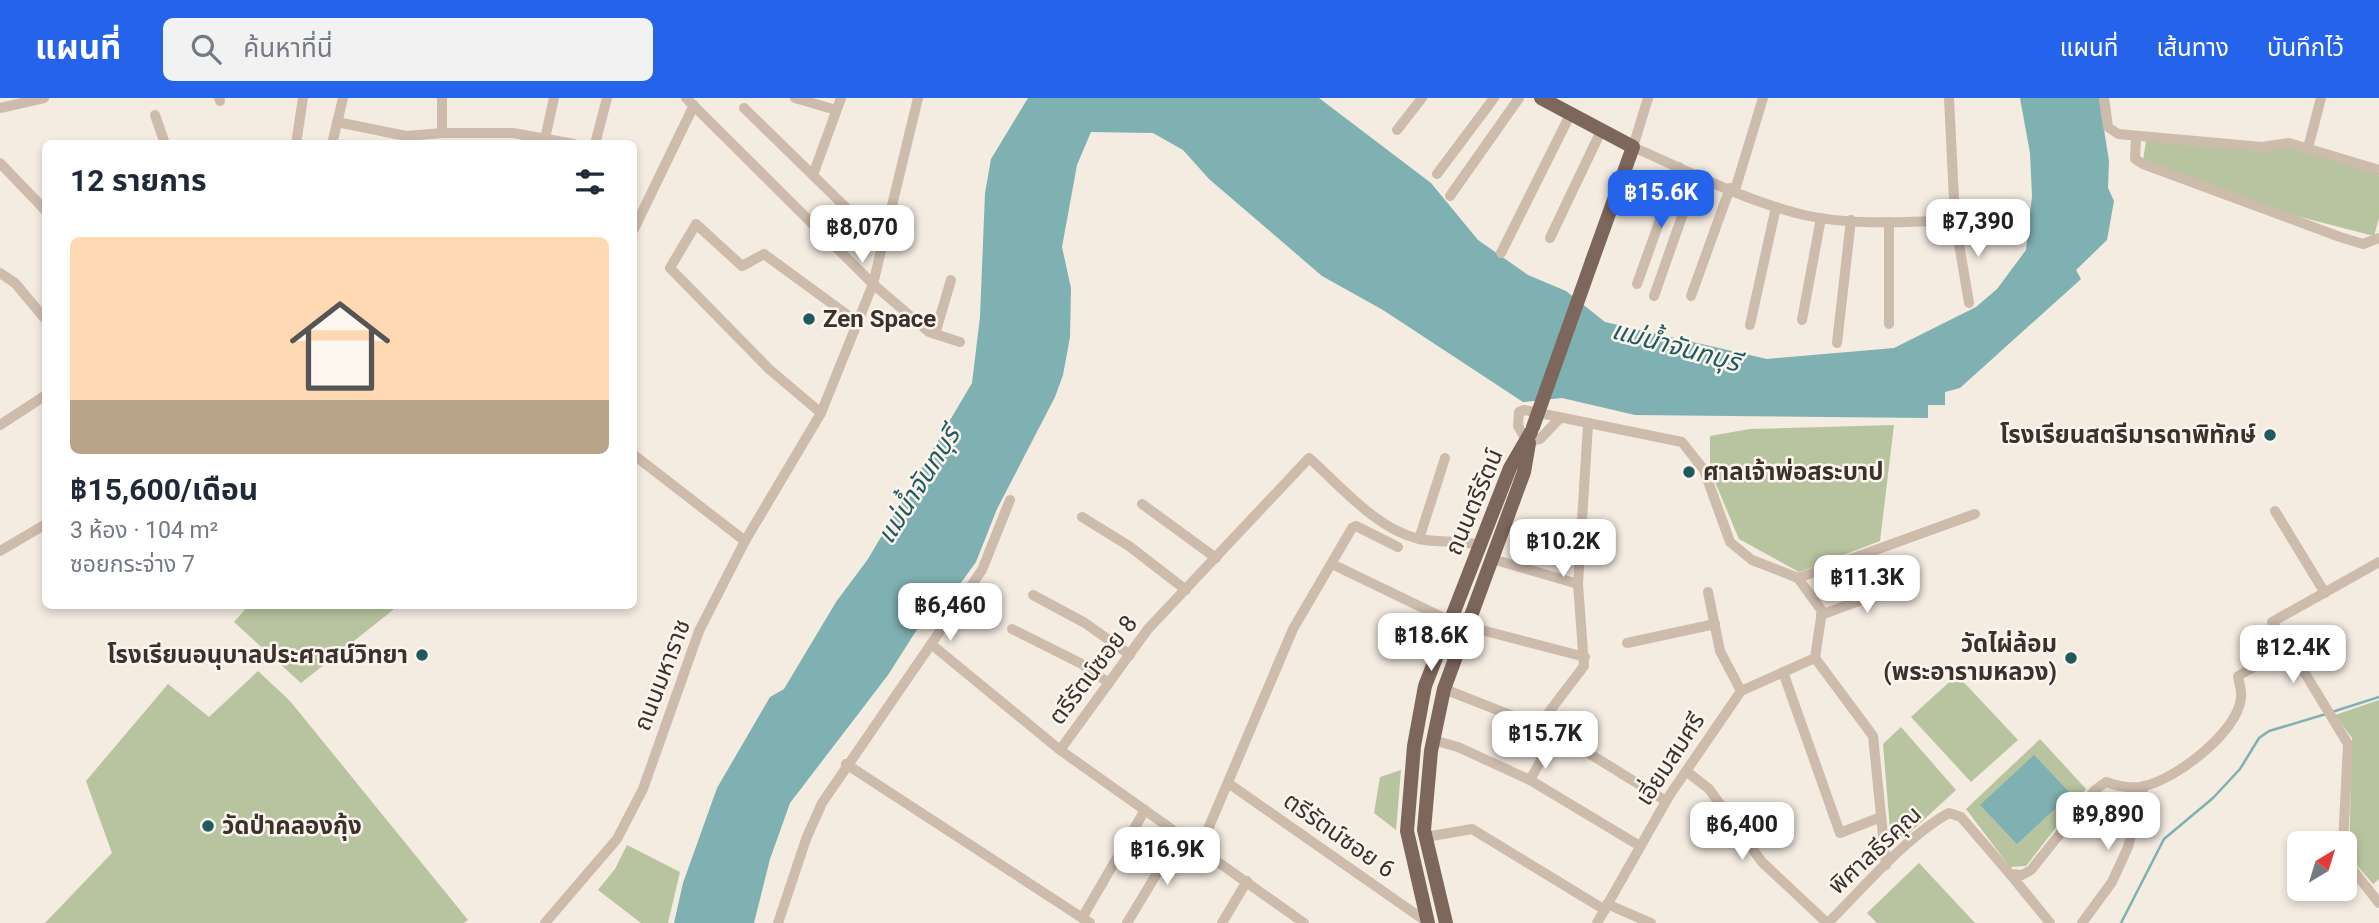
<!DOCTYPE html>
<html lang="th">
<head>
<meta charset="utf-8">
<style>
	:root { --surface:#fff; --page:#f2f2f3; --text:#1f2937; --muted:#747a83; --line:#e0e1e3; --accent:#2563eb }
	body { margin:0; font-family:Roboto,"Noto Sans Thai",sans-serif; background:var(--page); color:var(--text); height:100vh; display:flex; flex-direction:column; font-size:26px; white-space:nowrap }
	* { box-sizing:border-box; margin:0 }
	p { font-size:23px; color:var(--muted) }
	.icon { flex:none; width:38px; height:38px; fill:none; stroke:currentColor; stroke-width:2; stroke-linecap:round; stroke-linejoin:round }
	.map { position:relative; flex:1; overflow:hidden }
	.drawer { position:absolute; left:42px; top:42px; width:595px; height:469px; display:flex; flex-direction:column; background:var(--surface); border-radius:10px; box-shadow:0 4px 10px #0003 }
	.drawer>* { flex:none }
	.needle { width:46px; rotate:38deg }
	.tools { position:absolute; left:2287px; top:733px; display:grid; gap:14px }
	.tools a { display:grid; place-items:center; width:70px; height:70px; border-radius:10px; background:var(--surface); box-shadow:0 4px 10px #0003; font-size:35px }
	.price { position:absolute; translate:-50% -60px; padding:0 16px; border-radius:14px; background:#fff; color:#222; font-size:23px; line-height:46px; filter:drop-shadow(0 2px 4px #0008) }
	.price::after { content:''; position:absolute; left:50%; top:42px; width:21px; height:16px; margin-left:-10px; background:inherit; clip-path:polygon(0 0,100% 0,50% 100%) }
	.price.current { background:var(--accent); color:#fff }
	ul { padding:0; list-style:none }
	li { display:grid; align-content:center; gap:14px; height:371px; padding:0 28px }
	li+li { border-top:2px solid var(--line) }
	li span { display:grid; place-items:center; height:217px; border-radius:10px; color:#555 }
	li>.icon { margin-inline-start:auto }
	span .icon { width:126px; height:126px; fill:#fffc; stroke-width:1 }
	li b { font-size:30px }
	h2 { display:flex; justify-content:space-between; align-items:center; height:84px; padding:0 28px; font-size:30px }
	header { display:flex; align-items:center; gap:42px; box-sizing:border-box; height:98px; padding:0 35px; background:var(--accent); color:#fff }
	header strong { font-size:33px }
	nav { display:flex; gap:38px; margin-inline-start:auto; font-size:24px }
	.search { width:490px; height:63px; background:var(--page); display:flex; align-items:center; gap:18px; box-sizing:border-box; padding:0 24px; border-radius:10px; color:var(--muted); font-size:26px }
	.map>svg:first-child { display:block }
	.green { fill:#b8c4a0 }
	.water { fill:#7fb0b2 }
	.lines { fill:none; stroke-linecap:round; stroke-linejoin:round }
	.stream { stroke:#7fb0b2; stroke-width:2.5 }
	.minor { stroke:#cdbbac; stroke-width:10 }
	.major { stroke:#7d675c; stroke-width:14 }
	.major-bridge { stroke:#7d675c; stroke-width:14 }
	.poi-dot { fill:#1f5a5e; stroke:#fbf5ee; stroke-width:2.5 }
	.labels { text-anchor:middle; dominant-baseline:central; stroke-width:5; stroke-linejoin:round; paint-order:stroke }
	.poi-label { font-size:24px; font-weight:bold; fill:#3b302b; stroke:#fbf5ee; text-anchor:start }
	.street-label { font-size:24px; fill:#3b302b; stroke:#fbf5ee }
	.water-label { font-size:26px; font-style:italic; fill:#1f5a5e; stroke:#fbf5ee }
</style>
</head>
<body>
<header>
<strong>แผนที่</strong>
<div class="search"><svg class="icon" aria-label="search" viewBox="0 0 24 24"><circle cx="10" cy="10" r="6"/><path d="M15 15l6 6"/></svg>ค้นหาที่นี่</div>
<nav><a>แผนที่</a><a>เส้นทาง</a><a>บันทึกไว้</a></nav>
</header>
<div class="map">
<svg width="2379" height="825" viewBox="0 0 2379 825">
	<rect width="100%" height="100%" fill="#f4ebe1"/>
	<g class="green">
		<polygon points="2146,43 2282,48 2376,74 2379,78 2379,120 2374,138 2266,110 2143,63"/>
		<polygon points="1894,327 1880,443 1799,474 1739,441 1710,372 1710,338 1750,331"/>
		<polygon points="248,508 398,508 301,585 234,524"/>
		<polygon points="258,573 290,603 468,822 464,825 45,825 112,755 86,683 168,586 209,619"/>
		<polygon points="1957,577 2018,642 1971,684 1911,619"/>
		<polygon points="2379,602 2379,781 2373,786 2349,758 2352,640 2335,617"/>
		<polygon points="1901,629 1956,692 1904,740 1890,731 1883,646"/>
		<polygon points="2040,641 2086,691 2026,768 2010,769 1966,711"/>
		<polygon points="1401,672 1396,732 1374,715 1380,679"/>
		<polygon points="627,747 680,774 668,825 641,825 598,792 615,771"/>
		<polygon points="1919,765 1975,825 1877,825 1867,815"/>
	</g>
	<g class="water">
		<polygon points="1028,0 1319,0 1431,85 1478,142 1528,177 1566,193 1605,224 1767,261 1894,250 1976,209 1997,191 2026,152 2032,98 2030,55 2020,0 2099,0 2109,63 2108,90 2114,103 2107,142 2076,172 2081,181 1960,290 1945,294 1945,307 1928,307 1928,320 1635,317 1562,300 1523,304 1383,212 1322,178 1209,81 1183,52 1153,35 1091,34 1077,67 1062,149 1071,190 1070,239 1063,277 1055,299 997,411 976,464 952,497 923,522 888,577 790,705 770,761 754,825 674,825 683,785 717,690 770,599 784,591 836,504 868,461 972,285 980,219 985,95 991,61"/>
		<polygon points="2034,657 2071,696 2017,746 1980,707"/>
	</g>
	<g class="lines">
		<g class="stream">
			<polyline points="2332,614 2379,599"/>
			<polyline points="2121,825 2164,741 2213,700 2240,671 2259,640 2269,633 2326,616"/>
		</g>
		<g class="minor">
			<polyline points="219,0 220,3"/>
			<polyline points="442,0 442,35"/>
			<polyline points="686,0 873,186 929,234 960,244"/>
			<polyline points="795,0 836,12"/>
			<path d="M1648,0l-15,49c55,24 112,54 171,68 48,11 102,7 151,5"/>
			<polyline points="1949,0 1955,122 1969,205"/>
			<polyline points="2104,0 2108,29 2118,36 2262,49 2289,45 2379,72"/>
			<polyline points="0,10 44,0"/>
			<polyline points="744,10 871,134 886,142"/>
			<polyline points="155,17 165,46"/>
			<polyline points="337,24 406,38 442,35 513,35 574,46"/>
			<polyline points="1397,32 1422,0"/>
			<polyline points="2136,39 2135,61 2143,66 2340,139 2363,146 2379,140"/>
			<polyline points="544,45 554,0"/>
			<polyline points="296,46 303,0"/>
			<polyline points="332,46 343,0"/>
			<polyline points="595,46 607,0"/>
			<polyline points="2308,50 2321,0"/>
			<polyline points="0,65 46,113"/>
			<polyline points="1437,76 1494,0"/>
			<polyline points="813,77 841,0"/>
			<polyline points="1735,92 1763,0"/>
			<polyline points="1450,98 1519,0"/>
			<polyline points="634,131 694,7"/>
			<polyline points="1550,140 1601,33"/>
			<polyline points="1501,155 1570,17"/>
			<polyline points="0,175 15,185 46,222"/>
			<polyline points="1637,186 1679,69"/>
			<polyline points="1654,198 1697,76"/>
			<polyline points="1691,198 1730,90"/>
			<polyline points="1802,222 1821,120"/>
			<polyline points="1889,226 1889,124"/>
			<polyline points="1750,227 1776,109"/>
			<polyline points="935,236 951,182"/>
			<polyline points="1837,245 1851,122"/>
			<polyline points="821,315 769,271 670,170 696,126 742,168 764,156 857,224"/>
			<polyline points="0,327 46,297"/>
			<polyline points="1526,342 1518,328 1519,314 1524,312 1682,344 1704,372 1730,444 1752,462 1798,480 1822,513 1815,560 1873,638 1886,767"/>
			<polyline points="1529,343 1540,341 1560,320"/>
			<polyline points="634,357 745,443"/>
			<polyline points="1142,406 1216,460"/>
			<polyline points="2275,413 2325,495"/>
			<polyline points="1082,419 1129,448 1186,492"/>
			<polyline points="1419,441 1445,360"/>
			<polyline points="0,453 46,426"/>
			<polyline points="1492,461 1578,486"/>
			<polyline points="1332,466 1450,523"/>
			<polyline points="1798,480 1975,416"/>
			<polyline points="1708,494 1720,553 1741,593"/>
			<polyline points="1033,497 1085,525 1130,557"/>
			<polyline points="1821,517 1901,487"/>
			<polyline points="1466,528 1585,559"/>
			<polyline points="1012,531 1080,565 1109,585"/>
			<polyline points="1627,545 1715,526"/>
			<polyline points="931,546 1060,652"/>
			<polyline points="2289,549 2348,646 2343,746"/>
			<polyline points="1783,574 1840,735 1881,719"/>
			<polyline points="1444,591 1556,635 1666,703"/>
			<polyline points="1542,629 1549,614 1584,568 1578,486 1588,327"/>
			<polyline points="1433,642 1458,649 1530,682 1640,748"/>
			<polyline points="846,666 1090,825"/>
			<polyline points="1686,673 1709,691 1762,764 1827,825"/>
			<polyline points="1530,682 1556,635"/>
			<polyline points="1228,685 1427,824"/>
			<polyline points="1426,739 1472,731 1605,812"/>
			<polyline points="1200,750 1293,531 1352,430 1356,428 1398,449"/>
			<polyline points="2345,762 2379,805"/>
			<polyline points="2010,776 2050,825"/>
			<polyline points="1607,806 1651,825"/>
			<polyline points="1082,820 1145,712"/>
			<polyline points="545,825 617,741 643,691 699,533 745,443 821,315 873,186 918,0"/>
			<polyline points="778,825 806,741 822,705 982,472 1010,402"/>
			<polyline points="1127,825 1180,737"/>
			<polyline points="1222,825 1247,783"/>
			<path d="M1304,825l-244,-173 88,-121 161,-171c32,28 67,71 110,81 20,4 41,1 61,6"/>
			<polyline points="1597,825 1669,698 1741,593 1815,560"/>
			<path d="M1828,825c34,-34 79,-87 121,-110l12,4 49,57 12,1 9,-5 64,-80 11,-8c11,4 26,7 38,4 31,-6 94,-54 97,-88 1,-7 -2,-15 -3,-22l51,-29 -17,-25 107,-60"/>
			<polyline points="2082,825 2112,784 2128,749 2144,688"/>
		</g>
		<g class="major">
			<polyline points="1541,0 1633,49 1592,163"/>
			<polyline points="1428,825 1407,733 1414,648 1425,588 1510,370 1531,334"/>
			<polyline points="1446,825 1424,732 1431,653 1444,591 1524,374 1529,345"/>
		</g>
		<polyline class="major-bridge" points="1533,329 1592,163"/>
	</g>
	<g class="poi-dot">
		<circle cx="809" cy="221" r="7"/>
		<circle cx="2270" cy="337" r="7"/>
		<circle cx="1689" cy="374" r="7"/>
		<circle cx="422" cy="557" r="7"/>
		<circle cx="2071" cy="560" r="7"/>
		<circle cx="208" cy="728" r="7"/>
	</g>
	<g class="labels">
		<g class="poi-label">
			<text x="823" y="221">Zen Space</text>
			<text x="2256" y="337" text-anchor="end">โรงเรียนสตรีมารดาพิทักษ์</text>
			<text x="1703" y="374">ศาลเจ้าพ่อสระบาป</text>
			<text x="2057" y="546" text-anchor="end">วัดไผ่ล้อม<tspan x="2057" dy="28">(พระอารามหลวง)</tspan></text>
			<text x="408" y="557" text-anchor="end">โรงเรียนอนุบาลประศาสน์วิทยา</text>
			<text x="222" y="728">วัดป่าคลองกุ้ง</text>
		</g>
		<g class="street-label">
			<text transform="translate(1474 404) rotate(-67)">ถนนตรีรัตน์</text>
			<text transform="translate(1093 572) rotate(-53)">ตรีรัตน์ซอย 8</text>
			<text transform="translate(662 577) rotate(-69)">ถนนมหาราช</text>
			<text transform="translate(1670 661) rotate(-57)">เอี่ยมสมศรี</text>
			<text transform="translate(1339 737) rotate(35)">ตรีรัตน์ซอย 6</text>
			<text transform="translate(1875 752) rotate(-43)">พิศาลธีรคุณ</text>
		</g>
		<g class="water-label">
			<text transform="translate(1676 248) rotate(15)">แม่น้ำจันทบุรี</text>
			<text transform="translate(918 387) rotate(-58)">แม่น้ำจันทบุรี</text>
		</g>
	</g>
</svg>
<div class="tools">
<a><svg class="needle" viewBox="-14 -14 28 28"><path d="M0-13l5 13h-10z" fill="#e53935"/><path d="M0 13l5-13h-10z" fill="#747a83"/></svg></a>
</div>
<b class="price current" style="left:1661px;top:132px">฿15.6K</b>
<b class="price" style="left:1978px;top:161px">฿7,390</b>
<b class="price" style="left:862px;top:167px">฿8,070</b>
<b class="price" style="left:1563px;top:481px">฿10.2K</b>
<b class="price" style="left:1867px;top:517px">฿11.3K</b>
<b class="price" style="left:950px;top:545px">฿6,460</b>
<b class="price" style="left:1431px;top:575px">฿18.6K</b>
<b class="price" style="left:2293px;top:587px">฿12.4K</b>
<b class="price" style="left:1545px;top:673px">฿15.7K</b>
<b class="price" style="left:2108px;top:754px">฿9,890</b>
<b class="price" style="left:1742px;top:764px">฿6,400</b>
<b class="price" style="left:1167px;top:789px">฿16.9K</b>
<section class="drawer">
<h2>12 รายการ<svg class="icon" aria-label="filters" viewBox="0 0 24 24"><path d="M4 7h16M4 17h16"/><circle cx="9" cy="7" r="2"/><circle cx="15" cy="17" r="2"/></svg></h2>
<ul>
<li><span style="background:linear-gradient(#ffd9b3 75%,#b9a48a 0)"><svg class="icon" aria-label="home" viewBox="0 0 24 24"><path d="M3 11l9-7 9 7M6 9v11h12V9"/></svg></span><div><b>฿15,600/เดือน</b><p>3 ห้อง · 104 m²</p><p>ซอยกระจ่าง 7</p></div></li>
</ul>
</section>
</div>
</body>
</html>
